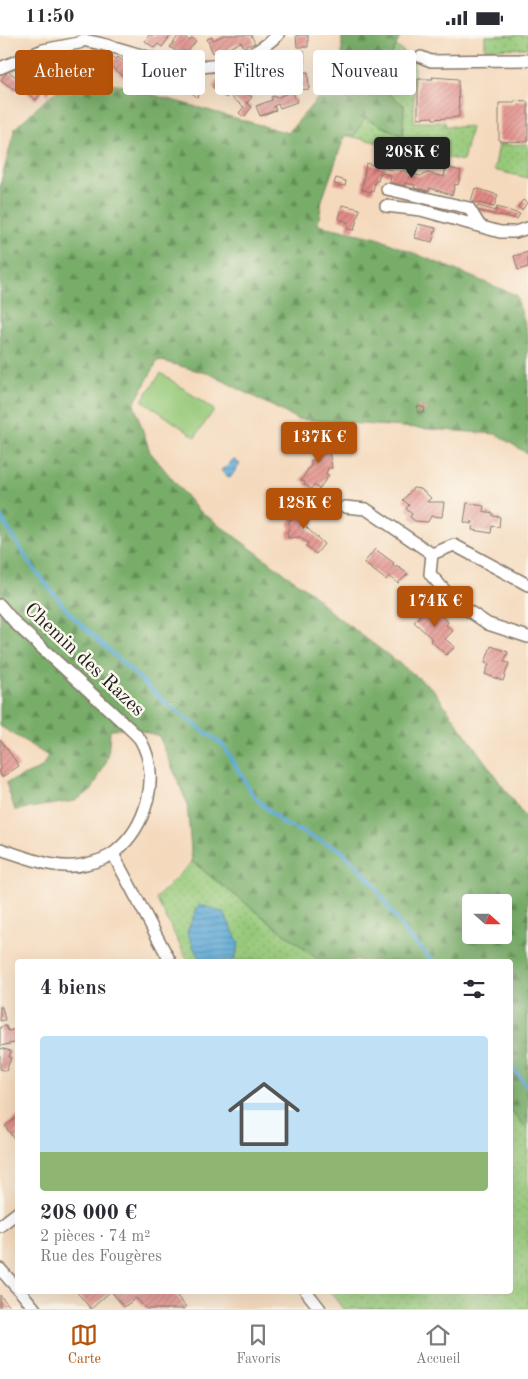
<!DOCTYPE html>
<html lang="fr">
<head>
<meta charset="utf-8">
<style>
	:root { --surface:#fff; --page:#f7f7f7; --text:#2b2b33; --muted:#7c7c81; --line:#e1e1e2; --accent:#b45309 }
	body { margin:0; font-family:"Old Standard TT",serif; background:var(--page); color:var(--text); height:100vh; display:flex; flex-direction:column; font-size:19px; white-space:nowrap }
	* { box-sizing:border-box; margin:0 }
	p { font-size:16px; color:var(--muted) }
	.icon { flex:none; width:28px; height:28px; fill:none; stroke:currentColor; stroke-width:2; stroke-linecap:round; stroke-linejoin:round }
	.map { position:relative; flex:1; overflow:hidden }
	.panel { position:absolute; left:15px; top:924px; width:498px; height:335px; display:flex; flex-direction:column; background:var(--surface); border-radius:5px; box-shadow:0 5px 20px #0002 }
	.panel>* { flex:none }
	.guide { position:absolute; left:15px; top:15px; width:499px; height:45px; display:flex; gap:10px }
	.needle { width:32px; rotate:111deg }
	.tools { position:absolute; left:462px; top:859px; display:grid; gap:10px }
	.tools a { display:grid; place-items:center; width:50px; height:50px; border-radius:5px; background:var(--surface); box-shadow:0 5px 20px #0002; font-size:25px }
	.price { position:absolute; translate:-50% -42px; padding:0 11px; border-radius:5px; background:var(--accent); color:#fff; font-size:16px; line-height:32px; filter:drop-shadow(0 1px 2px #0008) }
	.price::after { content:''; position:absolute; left:50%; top:30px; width:15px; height:11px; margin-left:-8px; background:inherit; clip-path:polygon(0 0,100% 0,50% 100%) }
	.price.active { background:#222; color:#fff }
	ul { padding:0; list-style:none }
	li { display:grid; align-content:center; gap:10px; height:265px; padding:0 25px }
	li span { display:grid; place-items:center; height:155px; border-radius:5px; color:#555 }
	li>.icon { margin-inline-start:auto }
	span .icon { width:90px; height:90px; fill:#fffc; stroke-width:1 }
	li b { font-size:21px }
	h2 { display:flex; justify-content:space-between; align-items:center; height:60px; padding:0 25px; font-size:21px }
	.chip { padding:0 18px; border-radius:5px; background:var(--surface); box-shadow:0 5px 20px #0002; font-size:18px; line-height:45px }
	.chip.active { background:var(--accent); color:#fff }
	.status { display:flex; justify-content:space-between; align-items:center; height:35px; padding:0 25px; background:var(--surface); direction:ltr }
	.status svg { height:14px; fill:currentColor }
	.tabs { display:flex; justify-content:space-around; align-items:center; height:70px; border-top:1px solid var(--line); background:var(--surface); font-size:14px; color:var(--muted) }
	.tabs a { display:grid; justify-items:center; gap:2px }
	.tabs .active { color:var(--accent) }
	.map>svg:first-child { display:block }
	.grass { fill:url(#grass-dots); stroke:#59724a }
	.forest { fill:url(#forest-firs); stroke:#4a6442; fill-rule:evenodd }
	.garden { fill:#96c979; stroke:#59724a }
	.water { fill:url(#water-rules); stroke:#3d637a }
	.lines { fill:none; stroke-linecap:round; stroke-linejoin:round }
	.stream { stroke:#5eaad7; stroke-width:4 }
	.building { fill:url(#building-hatch) }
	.minor-casing { stroke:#887a6c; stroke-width:14 }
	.minor { stroke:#fff; stroke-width:11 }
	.labels { text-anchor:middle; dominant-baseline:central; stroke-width:5; stroke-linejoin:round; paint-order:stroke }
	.street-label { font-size:20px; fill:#1c1c1c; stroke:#fbf7ec }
</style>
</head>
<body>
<div class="status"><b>11:50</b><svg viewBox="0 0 49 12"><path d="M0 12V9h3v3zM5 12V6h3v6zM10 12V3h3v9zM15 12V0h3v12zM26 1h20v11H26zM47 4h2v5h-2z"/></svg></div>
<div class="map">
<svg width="528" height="1274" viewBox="0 0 528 1274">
	<defs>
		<pattern id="grass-dots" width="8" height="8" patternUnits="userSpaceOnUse" patternTransform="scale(1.25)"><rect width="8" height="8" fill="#96c979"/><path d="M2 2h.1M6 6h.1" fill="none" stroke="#81ac68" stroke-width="1.8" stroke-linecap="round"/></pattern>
		<pattern id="forest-firs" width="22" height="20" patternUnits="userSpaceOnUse" patternTransform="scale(1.25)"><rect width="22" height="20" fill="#78ad69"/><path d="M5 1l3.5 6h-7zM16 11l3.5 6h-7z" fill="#628c56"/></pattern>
		<pattern id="water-rules" width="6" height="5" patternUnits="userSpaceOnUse" patternTransform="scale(1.25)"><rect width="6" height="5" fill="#5eaad7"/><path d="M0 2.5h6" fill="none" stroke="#4d8aae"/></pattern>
		<pattern id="building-hatch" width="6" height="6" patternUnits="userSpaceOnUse" patternTransform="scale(1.25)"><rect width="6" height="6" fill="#e28a86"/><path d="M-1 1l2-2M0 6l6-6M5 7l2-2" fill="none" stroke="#b6706d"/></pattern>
	</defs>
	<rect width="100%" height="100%" fill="#fbf7ec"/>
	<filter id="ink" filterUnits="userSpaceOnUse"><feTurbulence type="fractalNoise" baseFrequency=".02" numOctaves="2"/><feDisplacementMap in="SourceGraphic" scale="10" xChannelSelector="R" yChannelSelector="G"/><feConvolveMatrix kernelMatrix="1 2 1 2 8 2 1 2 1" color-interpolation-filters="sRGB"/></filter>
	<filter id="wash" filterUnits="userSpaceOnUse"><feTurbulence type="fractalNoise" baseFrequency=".0096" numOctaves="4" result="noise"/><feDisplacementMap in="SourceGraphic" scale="20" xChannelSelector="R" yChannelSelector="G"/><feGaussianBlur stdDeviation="1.12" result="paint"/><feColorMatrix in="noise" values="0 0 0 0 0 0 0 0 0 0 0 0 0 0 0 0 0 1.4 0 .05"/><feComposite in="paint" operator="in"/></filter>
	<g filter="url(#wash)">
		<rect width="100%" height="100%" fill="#f4d9bc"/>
		<g class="grass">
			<polygon points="528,0 528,13 485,14 485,1"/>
			<polygon points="396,11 414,25 414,87 445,87 445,91 471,92 463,126 353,102 365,83 403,101 404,70 378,50"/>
			<polygon points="528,109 528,143 494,135 499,110"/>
			<polygon points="192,827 320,926 188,926 156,863"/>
			<polygon points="510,1074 528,1095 528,1274 343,1274 330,1256 510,1256"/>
		</g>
		<path class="forest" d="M342,0h57v4l-21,46 26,20 -1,31 -38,-18 -12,19 -8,-2 -23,65 -4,25 59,13 139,57 12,38v121l-32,-20 -199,-15 -87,-45 -52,-14 -24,44 16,48 47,57 116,85 18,18 102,77 95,133v308l-18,-21v-148h-190l-128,-99 -5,-59 -28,-67 -31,-9 -18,3 -2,28 -16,32 -17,11 -60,9 -9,-27 36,-15 6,-12 -48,-30v-540l15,-58 37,-34 39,-17 197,56 54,-63zM471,868h33v32h-33z"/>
		<polygon class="garden" points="161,338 214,375 195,402 142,365"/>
		<g class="water">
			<polygon points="233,424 240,429 230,443 221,436 223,433 226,433"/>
			<polygon points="199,869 224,878 239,908 234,926 200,926 187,897"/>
		</g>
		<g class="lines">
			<g class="stream">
				<polyline points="0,481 31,530 70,579 167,669 223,710 253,760 282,788 341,815 372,847 406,899 433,926"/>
				<polyline points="510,1027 528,1054"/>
			</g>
		</g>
		<g id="blocks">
			<g class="building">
				<polygon points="149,0 171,0 162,12 158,9 154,13 145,6"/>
				<polygon points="179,0 182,0 190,6 192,3 196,6 187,18 183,15 180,19 170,12"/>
				<polygon points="224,0 251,0 255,8 244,12 241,7 229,13 230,17 219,21 217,17 213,18 207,4 212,2 213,5"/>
				<polygon points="296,0 308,0 308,12 297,12"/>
				<polygon points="292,16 304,16 304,33 293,33"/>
				<polygon points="111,20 116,24 118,22 131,32 135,26 155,39 159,34 164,37 165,36 178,46 183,40 188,43 190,41 204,52 197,62 178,47 172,55 154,42 148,49 130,35 124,42 106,27"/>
				<polygon points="96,21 98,37 87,36 88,42 79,44 79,37 76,37 75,26 92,24 92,22"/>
				<polygon points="8,36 23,47 16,56 1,45"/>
				<polygon points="58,37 67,44 56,58 52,55 47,60 44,57 44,55"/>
				<polygon points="297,37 308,37 309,54 298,55"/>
				<polygon points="432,42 458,44 459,82 433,84 433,82 418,83 418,44 433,44"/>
				<polygon points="219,43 233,54 235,50 252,62 247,68 252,72 244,82 239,78 244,72 231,62 234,57 232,55 226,63 212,52"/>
				<polygon points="29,46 43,56 36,65 23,55"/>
				<polygon points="292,56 297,67 280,73 278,69 274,71 276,75 260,81 256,71 272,65 271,62 275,61 276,63"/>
				<polygon points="514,66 528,67 528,107 499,106 499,68 514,68"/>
				<polygon points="366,128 392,135 393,133 397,134 401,130 405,137 420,141 428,138 444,142 446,132 461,136 458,150 455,149 452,160 430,153 429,156 414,153 415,150 405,148 404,151 390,147 391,140 380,138 378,146 375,146 373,157 362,155"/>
				<polygon points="336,143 346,146 345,151 334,149"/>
				<polygon points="475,153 498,160 494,172 471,166"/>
				<polygon points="523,165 527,168 522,175 518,172"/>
				<polygon points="342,170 360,174 354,195 347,194 348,187 339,184"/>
				<polygon points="478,171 496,176 497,172 520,179 517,184 499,180 499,181 476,175"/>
				<polygon points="418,189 436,193 432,207 415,203"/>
				<polygon points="528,217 528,232 518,235 514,221"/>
				<polygon points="418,371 425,373 424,378 417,377"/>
				<polygon points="330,401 332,416 329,416 332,433 328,433 326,439 329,440 319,454 314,450 311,454 304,449 305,447 301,445 311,430 311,425 315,425 314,419 316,419 313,404"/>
				<polygon points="413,453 421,454 431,463 427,467 444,467 442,482 431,481 428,487 415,486 410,482 412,479 406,474 409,470 403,465"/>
				<polygon points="467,468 484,471 483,476 493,478 493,481 500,482 499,492 492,491 491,498 472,495 473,487 471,486 471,489 464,487"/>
				<polygon points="298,470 312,481 306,492 324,509 316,519 306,511 308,508 299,502 288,503 287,496 289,495 289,487 295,478 292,477"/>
				<polygon points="375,514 394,528 392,530 396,533 397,531 408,539 398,548 389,541 386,545 364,528"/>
				<polygon points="423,567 432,576 429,579 432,582 437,577 448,587 446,590 453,596 445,604 455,612 446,620 430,605 432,604 414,587 420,581 415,576"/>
				<polygon points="491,611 508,617 504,627 509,628 503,646 485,639 489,629 485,628"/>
				<polygon points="0,704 19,731 2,742 0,739"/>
				<polygon points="0,972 2,972 5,985 0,986"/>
				<polygon points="6,991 8,996 17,994 18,1007 0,1011 0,992"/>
				<polygon points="0,1013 11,1016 9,1022 11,1023 6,1036 0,1034"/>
				<polygon points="18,1081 18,1104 15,1105 5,1091"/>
				<polygon points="76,1256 173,1256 186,1272 183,1274 146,1274 136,1263 124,1272 111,1256 91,1274"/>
				<polygon points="0,1260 12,1274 0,1274"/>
			</g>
		</g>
	</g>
	<g filter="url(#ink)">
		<use href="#blocks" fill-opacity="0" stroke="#887a6c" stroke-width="1"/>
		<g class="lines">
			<g class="minor-casing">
				<g id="minor">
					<polyline points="421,22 431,26 528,25"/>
					<path d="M0,33l43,-18 36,-7 4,-3c73,13 128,55 195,-5"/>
					<polyline points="387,154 469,173 480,191"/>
					<polyline points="386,171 421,175 500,197 515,197 528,193"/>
					<polyline points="345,472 366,474 432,519"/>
					<polyline points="528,550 454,510 432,519 430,539 454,566 488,589 528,602"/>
					<path d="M0,570l17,20 111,102c4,4 10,9 13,14 20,37 5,86 -26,111 -7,6 -20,10 -29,12 -27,8 -60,-7 -86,-15"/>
					<polyline points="113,819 170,926"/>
					<polyline points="0,1191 18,1177"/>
					<polyline points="0,1234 18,1254"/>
					<polyline points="20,1256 35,1274"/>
					<polyline points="306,1256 320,1274"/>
				</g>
			</g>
			<use href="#minor" class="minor"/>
		</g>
	</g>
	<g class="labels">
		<g class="street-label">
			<text transform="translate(84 625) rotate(43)">Chemin des Razes</text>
		</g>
	</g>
</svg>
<div class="tools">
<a><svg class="needle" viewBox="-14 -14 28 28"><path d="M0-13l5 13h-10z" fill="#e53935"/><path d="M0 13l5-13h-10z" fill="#7c7c81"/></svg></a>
</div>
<b class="price active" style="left:412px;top:144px">208K €</b>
<b class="price" style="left:319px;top:429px">137K €</b>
<b class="price" style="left:304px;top:495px">128K €</b>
<b class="price" style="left:435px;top:593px">174K €</b>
<div class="guide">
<a class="chip active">Acheter</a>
<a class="chip">Louer</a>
<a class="chip">Filtres</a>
<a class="chip">Nouveau</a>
</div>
<section class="panel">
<h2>4 biens<svg class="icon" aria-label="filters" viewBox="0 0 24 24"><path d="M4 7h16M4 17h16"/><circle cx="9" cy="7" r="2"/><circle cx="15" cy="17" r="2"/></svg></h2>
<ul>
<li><span style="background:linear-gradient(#bfe0f5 75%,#8fb573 0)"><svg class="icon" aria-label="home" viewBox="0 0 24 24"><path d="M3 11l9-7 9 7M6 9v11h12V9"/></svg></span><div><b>208 000 €</b><p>2 pièces · 74 m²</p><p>Rue des Fougères</p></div></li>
</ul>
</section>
</div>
<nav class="tabs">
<a class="active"><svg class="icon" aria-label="map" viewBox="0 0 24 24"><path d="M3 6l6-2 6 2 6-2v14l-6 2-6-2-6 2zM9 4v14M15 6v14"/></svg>Carte</a>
<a><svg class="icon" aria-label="saved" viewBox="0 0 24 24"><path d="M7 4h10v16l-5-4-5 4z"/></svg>Favoris</a>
<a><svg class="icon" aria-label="home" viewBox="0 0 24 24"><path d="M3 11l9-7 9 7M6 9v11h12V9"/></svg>Accueil</a>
</nav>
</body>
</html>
